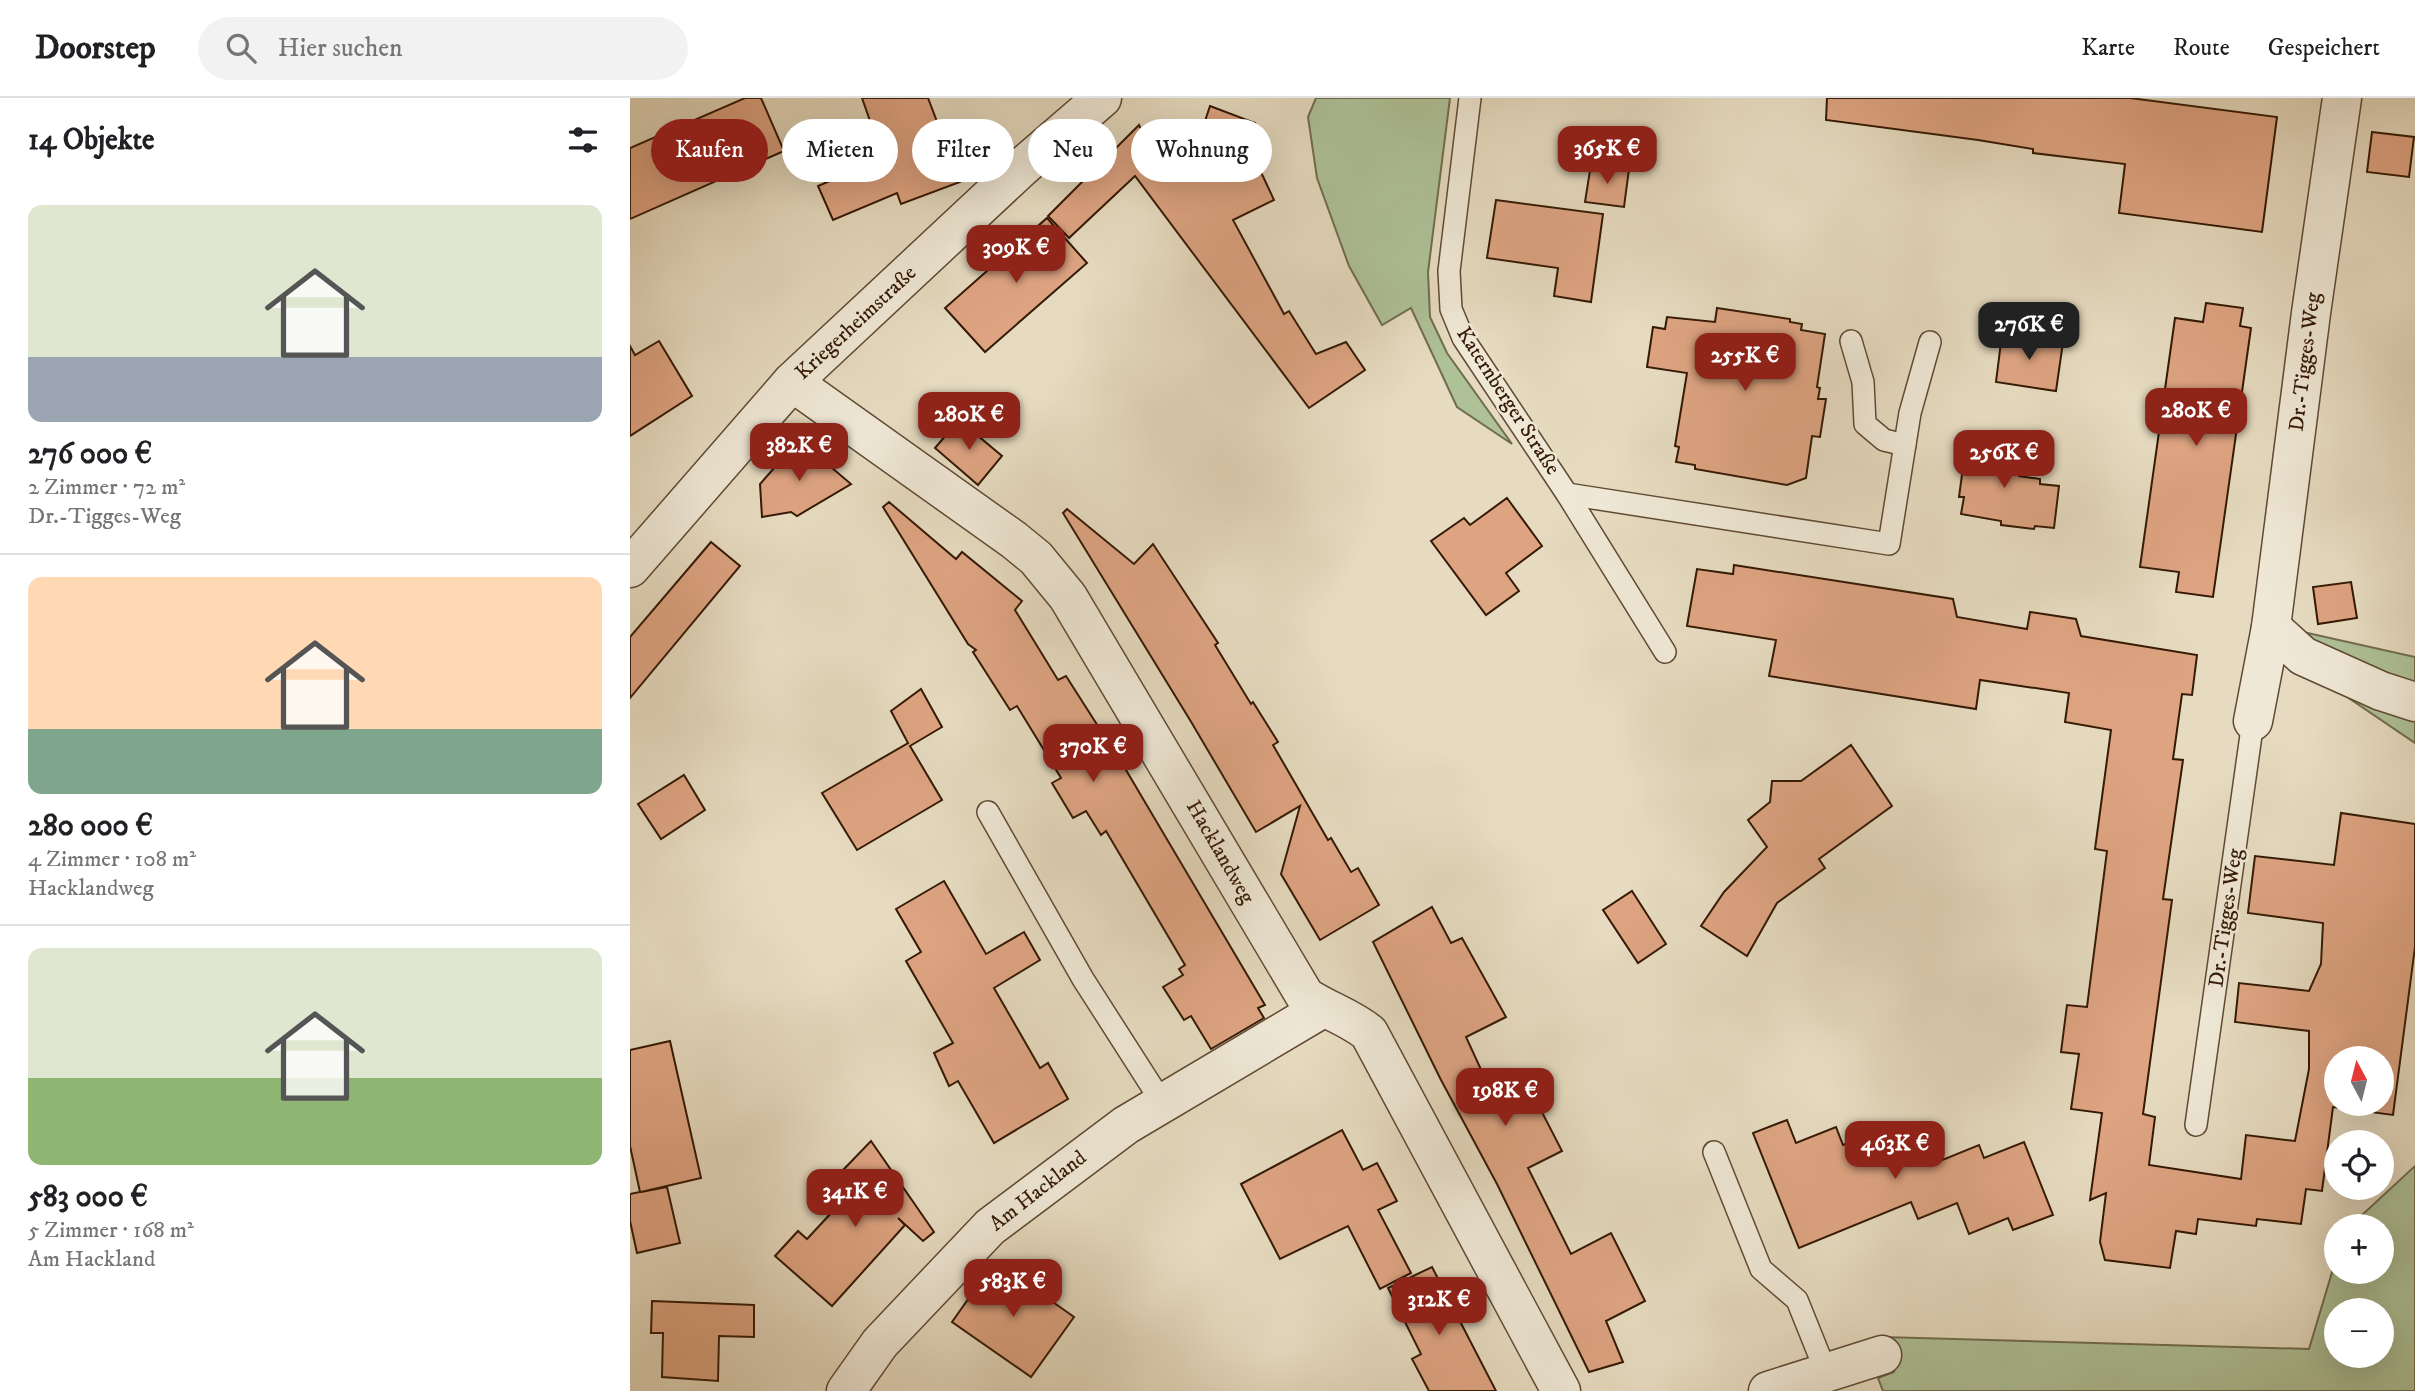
<!DOCTYPE html>
<html lang="de">
<head>
<meta charset="utf-8">
<style>
	:root { --surface:#fff; --page:#f2f2f2; --text:#202124; --muted:#757577; --line:#e0e0e0; --accent:#8f2418 }
	body { margin:0; font-family:"IM FELL DW Pica",serif; background:var(--page); color:var(--text); height:100vh; display:flex; flex-direction:column; font-size:26px; white-space:nowrap }
	* { box-sizing:border-box; margin:0 }
	p { font-size:23px; color:var(--muted) }
	.icon { flex:none; width:38px; height:38px; fill:none; stroke:currentColor; stroke-width:2; stroke-linecap:round; stroke-linejoin:round }
	.map { position:relative; flex:1; overflow:hidden }
	.panel { display:flex; flex-direction:column; background:var(--surface); width:630px }
	.panel>* { flex:none }
	.guide { position:absolute; left:21px; top:21px; width:665px; height:63px; display:flex; gap:14px }
	.needle { width:46px; rotate:353deg }
	.tools { position:absolute; left:1694px; top:948px; display:grid; gap:14px }
	.tools a { display:grid; place-items:center; width:70px; height:70px; border-radius:50%; background:var(--surface); box-shadow:0 7px 28px #0002; font-size:35px }
	.price { position:absolute; translate:-50% -60px; padding:0 16px; border-radius:14px; background:var(--accent); color:#fff; font-size:23px; line-height:46px; filter:drop-shadow(0 2px 4px #0008) }
	.price::after { content:''; position:absolute; left:50%; top:42px; width:21px; height:16px; margin-left:-10px; background:inherit; clip-path:polygon(0 0,100% 0,50% 100%) }
	.price.selected { background:#222; color:#fff }
	ul { padding:0; list-style:none }
	li { display:grid; align-content:center; gap:14px; height:371px; padding:0 28px }
	li+li { border-top:2px solid var(--line) }
	li span { display:grid; place-items:center; height:217px; border-radius:14px; color:#555 }
	li>.icon { margin-inline-start:auto }
	span .icon { width:126px; height:126px; fill:#fffc; stroke-width:1 }
	li b { font-size:30px }
	h2 { display:flex; justify-content:space-between; align-items:center; height:84px; padding:0 28px; font-size:30px }
	.tag { padding:0 24px; border-radius:32px; background:var(--surface); box-shadow:0 7px 28px #0002; font-size:24px; line-height:63px }
	.tag.selected { background:var(--accent); color:#fff }
	header { display:flex; align-items:center; gap:42px; box-sizing:border-box; height:98px; padding:0 35px; background:var(--surface); border-bottom:2px solid var(--line) }
	header strong { font-size:33px }
	nav { display:flex; gap:38px; margin-inline-start:auto; font-size:24px }
	.search { width:490px; height:63px; background:var(--page); display:flex; align-items:center; gap:18px; box-sizing:border-box; padding:0 24px; border-radius:38px; color:var(--muted); font-size:26px }
	main { display:flex; flex:1; min-height:0 }
	.map>svg:first-child { display:block }
	.green { fill:#aec197; stroke:#716d4e; stroke-width:2; fill-rule:evenodd }
	.building { fill:#dea482; stroke:#341904; stroke-width:2; fill-rule:evenodd }
	.lines { fill:none; stroke-linecap:round; stroke-linejoin:round }
	.lane-casing { stroke:#604a33; stroke-width:24 }
	.street-casing { stroke:#604a33; stroke-width:41 }
	.lane { stroke:#efe8d6; stroke-width:21 }
	.street { stroke:#efe8d6; stroke-width:38 }
	.labels { text-anchor:middle; dominant-baseline:central; stroke-width:5; stroke-linejoin:round; paint-order:stroke }
	.street-label { font-size:21px; fill:#341904; stroke:#efe8d6 }
</style>
</head>
<body>
<header>
<strong>Doorstep</strong>
<div class="search"><svg class="icon" aria-label="search" viewBox="0 0 24 24"><circle cx="10" cy="10" r="6"/><path d="M15 15l6 6"/></svg>Hier suchen</div>
<nav><a>Karte</a><a>Route</a><a>Gespeichert</a></nav>
</header>
<main>
<section class="panel">
<h2>14 Objekte<svg class="icon" aria-label="filters" viewBox="0 0 24 24"><path d="M4 7h16M4 17h16"/><circle cx="9" cy="7" r="2"/><circle cx="15" cy="17" r="2"/></svg></h2>
<ul>
<li><span style="background:linear-gradient(#dfe7d0 70%,#9aa5b1 0)"><svg class="icon" aria-label="home" viewBox="0 0 24 24"><path d="M3 11l9-7 9 7M6 9v11h12V9"/></svg></span><div><b>276 000 €</b><p>2 Zimmer · 72 m²</p><p>Dr.-Tigges-Weg</p></div></li>
<li><span style="background:linear-gradient(#ffd9b3 70%,#7fa58c 0)"><svg class="icon" aria-label="home" viewBox="0 0 24 24"><path d="M3 11l9-7 9 7M6 9v11h12V9"/></svg></span><div><b>280 000 €</b><p>4 Zimmer · 108 m²</p><p>Hacklandweg</p></div></li>
<li><span style="background:linear-gradient(#dfe7d0 60%,#8fb573 0)"><svg class="icon" aria-label="home" viewBox="0 0 24 24"><path d="M3 11l9-7 9 7M6 9v11h12V9"/></svg></span><div><b>583 000 €</b><p>5 Zimmer · 168 m²</p><p>Am Hackland</p></div></li>
</ul>
</section>
<div class="map">
<svg width="1785" height="1293" viewBox="0 0 1785 1293">
	<rect width="100%" height="100%" fill="#e6dbc0"/>
	<filter id="stains"><feTurbulence type="fractalNoise" baseFrequency=".00286" numOctaves="4"/><feColorMatrix values="0 0 0 0 .2 0 0 0 0 .09 0 0 0 0 .02 0 0 0 .5 -.17"/></filter>
	<radialGradient id="worn" r=".72"><stop offset=".6" stop-color="#630" stop-opacity="0"/><stop offset="1" stop-color="#630" stop-opacity=".3"/></radialGradient>
	<g class="green">
		<polygon points="686,0 820,0 798,174 800,219 817,255 882,346 827,309 781,210 752,227 719,168 687,80 678,19"/>
		<polygon points="1673,534 1785,559 1785,591 1697,554"/>
		<polygon points="1695,584 1785,621 1785,645"/>
		<path d="M1785,1068v225h-532l-5,-13 16,-6 -10,-35 425,12 27,-90v13h46v-45h-33zM1706,1213h46v45h-46z"/>
	</g>
	<g class="building">
		<polygon points="115,0 131,0 154,53 0,121 0,50"/>
		<polygon points="232,0 298,0 330,84 271,106 267,95 203,122 188,88 253,60"/>
		<polygon points="1197,0 1500,0 1647,19 1632,134 1489,115 1495,66 1403,55 1403,51 1348,42 1196,22"/>
		<polygon points="580,8 625,25 637,48 622,55 644,102 603,122 654,216 659,213 686,256 716,244 735,272 679,310 505,78 439,140 418,118 509,27 520,51 574,26"/>
		<polygon points="1742,34 1784,39 1779,79 1737,74"/>
		<polygon points="961,66 999,71 994,109 955,104"/>
		<polygon points="866,102 973,116 961,204 924,198 928,170 857,160"/>
		<polygon points="417,120 457,165 355,254 315,210"/>
		<polygon points="1576,205 1613,210 1610,228 1621,230 1583,499 1546,494 1549,474 1510,469 1545,220 1573,224"/>
		<polygon points="1087,210 1160,221 1160,224 1172,226 1171,232 1195,236 1187,289 1190,290 1188,301 1196,301 1190,339 1182,338 1176,380 1157,387 1065,371 1065,367 1046,364 1049,349 1045,348 1057,275 1017,269 1023,229 1035,231 1037,219 1085,224"/>
		<polygon points="1372,236 1433,244 1426,293 1366,284"/>
		<polygon points="29,243 62,298 0,338 0,248 5,257"/>
		<polygon points="329,322 372,358 348,387 305,350"/>
		<polygon points="1364,336 1389,378 1410,381 1410,386 1429,388 1424,430 1405,428 1404,431 1371,427 1371,423 1331,416 1334,399 1329,399 1335,354"/>
		<polygon points="169,342 221,386 167,418 161,414 132,419 130,386"/>
		<polygon points="877,400 912,448 876,475 889,493 856,517 801,443 834,420 840,427"/>
		<polygon points="259,404 326,461 332,454 392,503 385,512 428,582 436,578 496,672 635,907 628,910 634,920 581,951 561,918 554,922 533,889 553,877 549,871 555,867 476,733 471,737 456,713 443,720 422,685 431,680 387,608 380,612 343,554 346,552 338,546 253,409"/>
		<polygon points="437,411 504,466 523,446 588,545 585,547 621,606 623,604 648,644 643,647 698,742 701,740 721,774 728,770 749,807 690,842 651,776 670,708 626,734 560,622 433,415"/>
		<polygon points="81,444 110,468 0,600 0,539"/>
		<path d="M1104,467l219,34 4,18 70,12 3,-17 46,7 5,17 116,19 -5,40 -10,-1 -9,65 10,1 -20,139 9,1 -29,214 12,3 -6,48 92,14 5,-44 49,6 14,-72v-38l-74,-9 4,-39 70,8 12,-27 2,-41 -75,-10 7,-57 79,9 7,-52 74,11v123l-22,168 -60,-8 -11,84 -16,-2 -5,35 -44,-5 -1,7 -58,-7 -2,15 -20,-3 -6,37 -65,-8 -5,-18 6,-49 -16,7 12,-87 -31,-4 8,-55 -18,-2 6,-47 20,2 20,-156 -12,-2 16,-119 -46,-8 4,-29 -89,-13 -4,29 -207,-33 7,-36 -89,-14 10,-57 36,5zM1706,961h46v45h-46z"/>
		<polygon points="1721,484 1727,520 1688,526 1683,489"/>
		<polygon points="291,591 312,629 280,648 312,702 227,752 192,695 278,645 261,613"/>
		<polygon points="1221,647 1262,708 1189,761 1195,770 1147,805 1117,858 1071,828 1094,794 1137,749 1118,722 1140,704 1142,683 1171,683"/>
		<polygon points="54,677 75,712 31,741 8,706"/>
		<polygon points="314,783 356,856 394,834 410,862 364,890 410,970 418,965 438,1001 364,1045 328,983 319,988 304,955 323,945 276,863 291,854 266,811"/>
		<polygon points="1002,793 1036,846 1008,865 973,812"/>
		<polygon points="802,809 821,845 832,840 876,919 836,939 865,1002 897,985 932,1053 898,1070 941,1156 981,1135 1015,1203 976,1223 993,1264 959,1274 867,1086 811,982 743,844"/>
		<polygon points="40,943 71,1080 11,1094 37,1089 50,1145 7,1155 0,1123 0,1096 10,1094 0,1048 0,952"/>
		<polygon points="1157,1022 1166,1045 1206,1029 1213,1047 1252,1032 1259,1048 1298,1032 1310,1063 1349,1047 1354,1060 1394,1044 1423,1117 1383,1132 1378,1120 1339,1136 1327,1105 1288,1121 1281,1104 1169,1150 1123,1035"/>
		<polygon points="712,1032 733,1072 747,1065 767,1103 748,1112 781,1175 750,1191 718,1128 650,1161 611,1086"/>
		<polygon points="241,1043 304,1134 293,1143 268,1120 275,1127 202,1208 145,1158 168,1133 177,1141 229,1085 214,1071"/>
		<polygon points="365,1163 444,1219 401,1279 322,1224"/>
		<polygon points="802,1169 835,1233 866,1293 799,1293 782,1261 791,1256 758,1190"/>
		<polygon points="22,1203 124,1207 124,1239 89,1238 88,1283 32,1279 33,1235 21,1235"/>
	</g>
	<g class="lines">
		<g class="lane-casing">
			<g id="lane">
				<polyline points="840,0 819,173 821,211 833,240 937,396 1035,554"/>
				<polyline points="1221,243 1233,284 1235,326 1254,342 1275,347"/>
				<polyline points="937,396 1259,446 1280,315 1300,244"/>
				<polyline points="358,714 453,881 533,1006"/>
				<polyline points="1566,1027 1623,623"/>
				<polyline points="1084,1054 1131,1171 1167,1202 1196,1274"/>
			</g>
		</g>
		<g class="street-casing">
			<g id="street">
				<path d="M162,284l222,158 22,18 32,39 237,399c20,14 45,21 64,37l192,358"/>
				<polyline points="0,470 162,284 390,71 472,0"/>
				<polyline points="1641,529 1673,558 1751,593 1785,604"/>
				<polyline points="1623,623 1641,529 1681,215 1712,0"/>
				<polyline points="216,1293 250,1245 360,1129 496,1027 693,910"/>
				<polyline points="1138,1293 1252,1257"/>
			</g>
		</g>
		<use href="#lane" class="lane"/>
		<use href="#street" class="street"/>
	</g>
	<g class="labels">
		<g class="street-label">
			<text transform="translate(226 225) rotate(-43)">Kriegerheimstraße</text>
			<text transform="translate(1675 264) rotate(-83)">Dr.-Tigges-Weg</text>
			<text transform="translate(878 303) rotate(57)">Katernberger Straße</text>
			<text transform="translate(590 754) rotate(60)">Hacklandweg</text>
			<text transform="translate(1596 820) rotate(-82)">Dr.-Tigges-Weg</text>
			<text transform="translate(408 1093) rotate(-38)">Am Hackland</text>
		</g>
	</g>
	<rect width="100%" height="100%" filter="url(#stains)"/>
	<rect width="100%" height="100%" fill="url(#worn)"/>
</svg>
<div class="tools">
<a><svg class="needle" viewBox="-14 -14 28 28"><path d="M0-13l5 13h-10z" fill="#e53935"/><path d="M0 13l5-13h-10z" fill="#757577"/></svg></a>
<a><svg class="icon" aria-label="locate" viewBox="0 0 24 24"><circle cx="12" cy="12" r="6"/><path d="M12 2v4M12 18v4M2 12h4M18 12h4"/></svg></a>
<a>+</a>
<a>−</a>
</div>
<b class="price" style="left:977px;top:88px">365K €</b>
<b class="price" style="left:386px;top:187px">309K €</b>
<b class="price selected" style="left:1399px;top:264px">276K €</b>
<b class="price" style="left:1115px;top:295px">255K €</b>
<b class="price" style="left:1566px;top:350px">280K €</b>
<b class="price" style="left:339px;top:354px">280K €</b>
<b class="price" style="left:169px;top:385px">382K €</b>
<b class="price" style="left:1374px;top:392px">256K €</b>
<b class="price" style="left:463px;top:686px">370K €</b>
<b class="price" style="left:875px;top:1030px">198K €</b>
<b class="price" style="left:1265px;top:1083px">463K €</b>
<b class="price" style="left:225px;top:1131px">341K €</b>
<b class="price" style="left:383px;top:1221px">583K €</b>
<b class="price" style="left:809px;top:1239px">312K €</b>
<div class="guide">
<a class="tag selected">Kaufen</a>
<a class="tag">Mieten</a>
<a class="tag">Filter</a>
<a class="tag">Neu</a>
<a class="tag">Wohnung</a>
</div>
</div>
</main>
</body>
</html>
